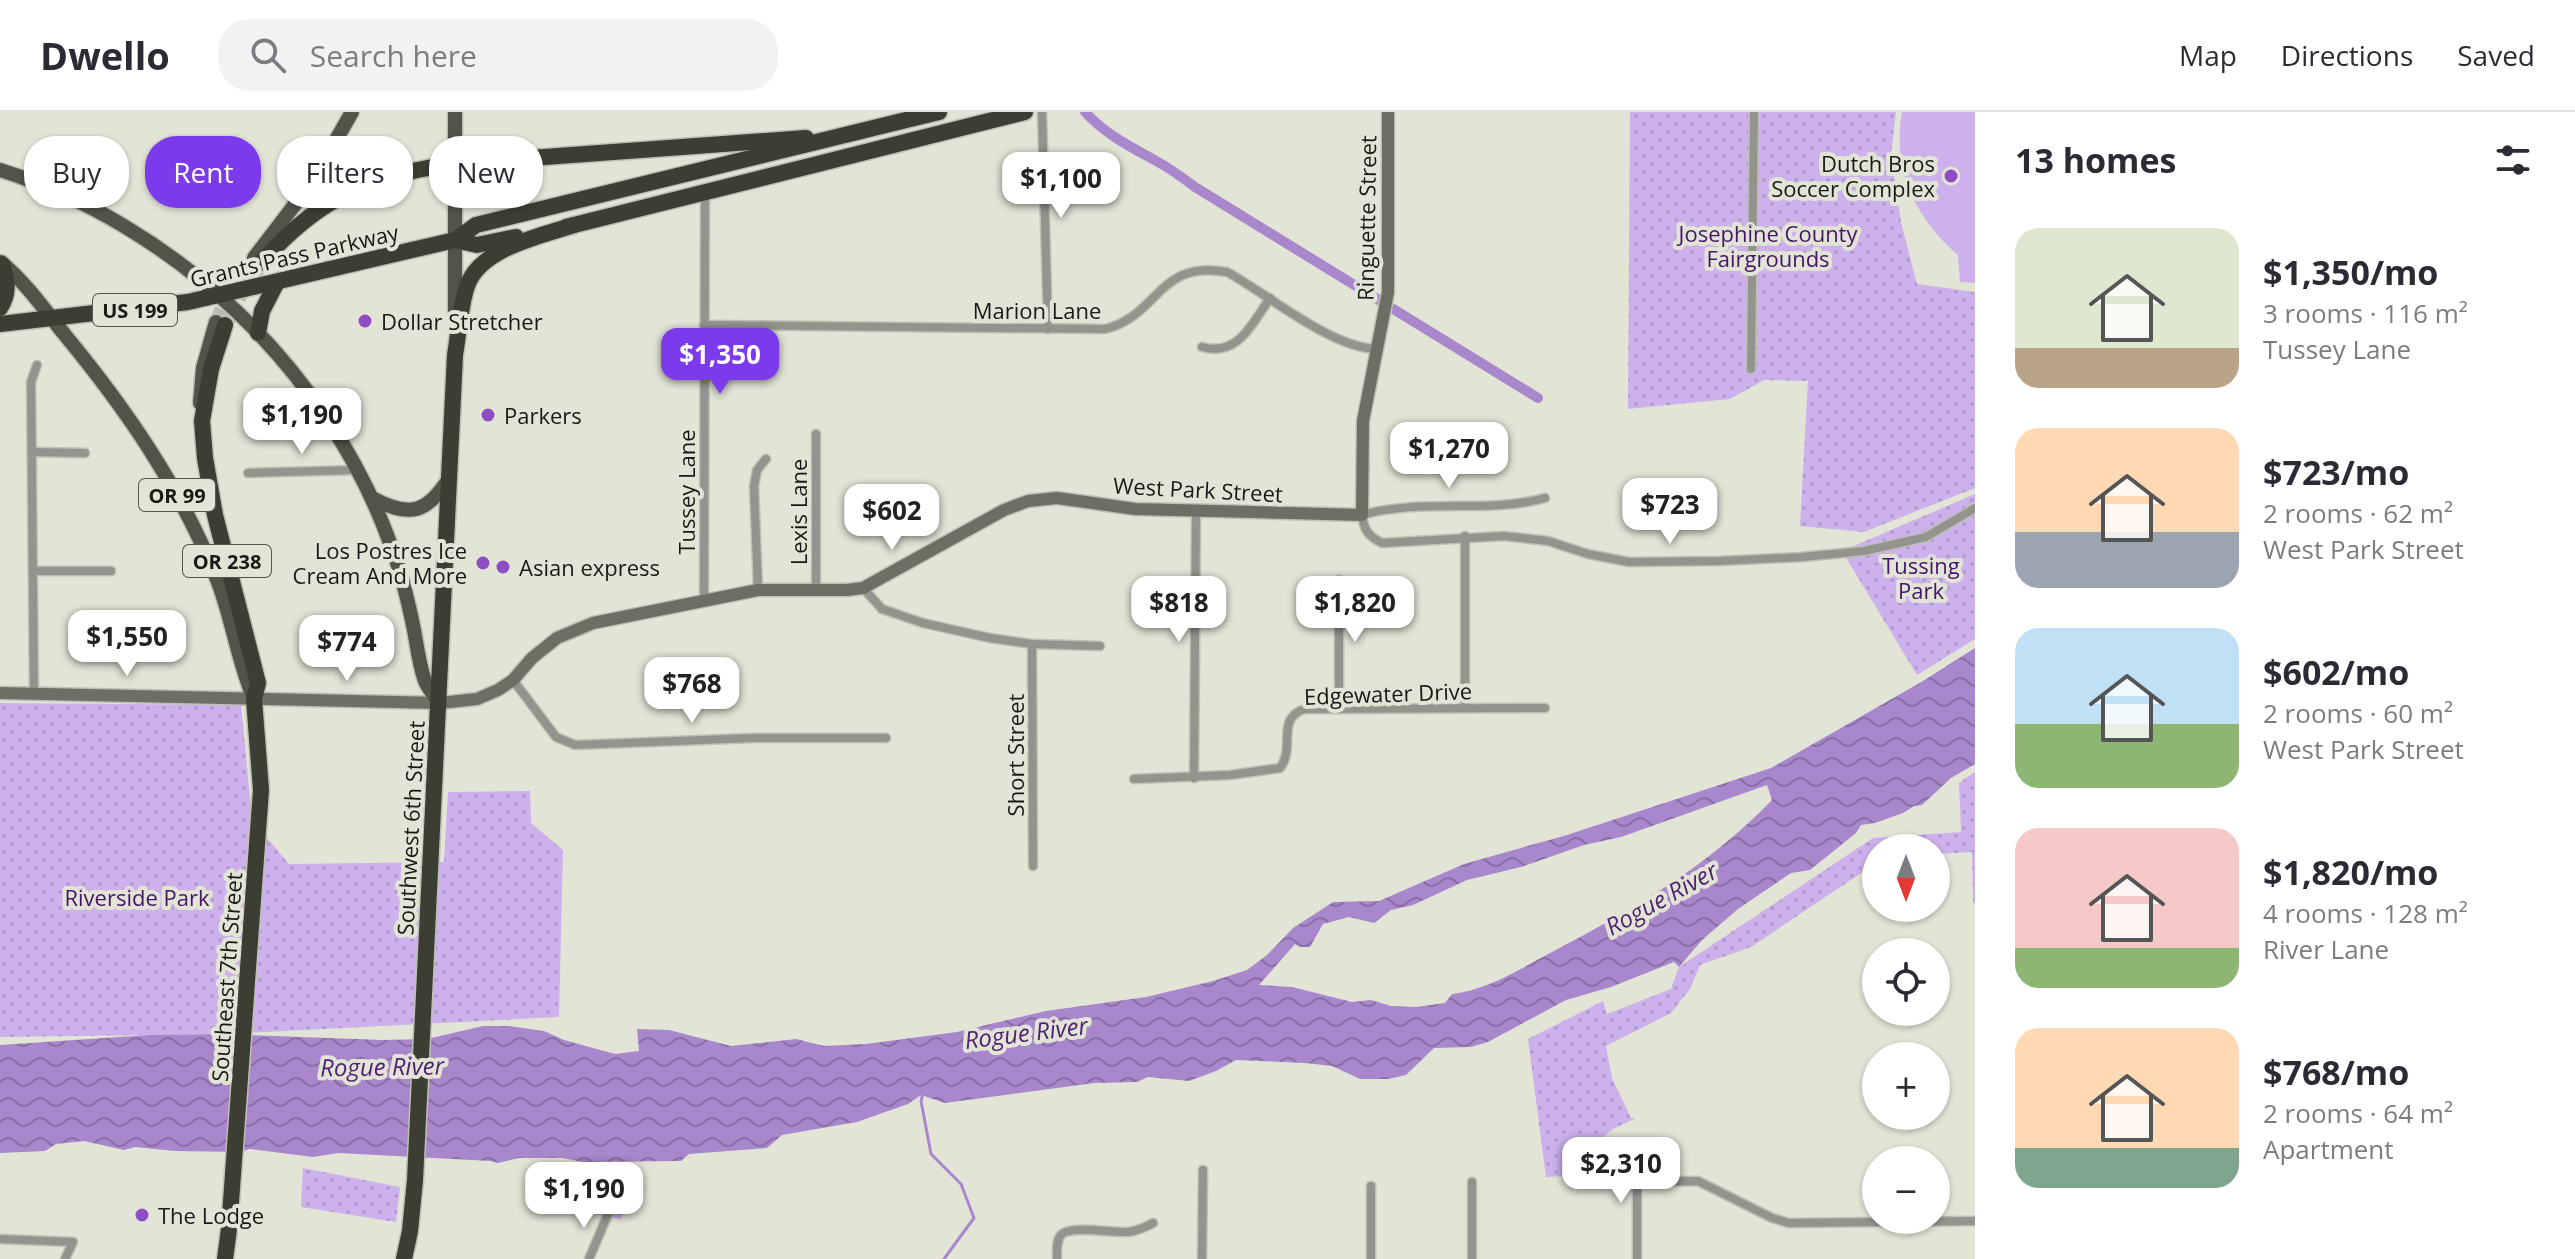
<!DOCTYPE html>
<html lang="en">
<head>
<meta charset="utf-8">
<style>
	:root { --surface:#fff; --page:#f2f2f3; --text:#2b2b33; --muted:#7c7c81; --line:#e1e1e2; --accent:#7c3aed }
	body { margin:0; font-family:"Open Sans",sans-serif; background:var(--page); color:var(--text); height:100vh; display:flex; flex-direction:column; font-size:30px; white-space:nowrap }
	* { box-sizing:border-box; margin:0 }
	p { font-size:26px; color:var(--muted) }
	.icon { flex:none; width:44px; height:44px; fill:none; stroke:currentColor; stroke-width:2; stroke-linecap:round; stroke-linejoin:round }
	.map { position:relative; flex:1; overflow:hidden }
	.side { display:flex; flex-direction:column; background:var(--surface); width:600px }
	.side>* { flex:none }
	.top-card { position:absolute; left:24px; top:24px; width:760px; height:72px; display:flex; gap:16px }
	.needle { width:52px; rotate:180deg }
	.controls { position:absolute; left:1862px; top:722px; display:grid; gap:16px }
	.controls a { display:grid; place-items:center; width:88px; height:88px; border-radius:50%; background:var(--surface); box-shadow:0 2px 6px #0004; font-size:40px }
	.price { position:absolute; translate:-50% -68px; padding:0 18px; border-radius:16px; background:#fff; color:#222; font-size:26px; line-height:52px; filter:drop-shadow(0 2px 4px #0008) }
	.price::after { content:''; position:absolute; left:50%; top:48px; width:24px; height:18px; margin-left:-12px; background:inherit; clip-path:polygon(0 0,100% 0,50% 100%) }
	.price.selected { background:var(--accent); color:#fff }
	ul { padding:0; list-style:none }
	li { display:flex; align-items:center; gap:24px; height:200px; padding:0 40px }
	li span { display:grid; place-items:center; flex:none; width:224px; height:160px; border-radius:24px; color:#555 }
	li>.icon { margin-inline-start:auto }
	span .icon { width:96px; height:96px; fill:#fffc; stroke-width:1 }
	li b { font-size:34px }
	h2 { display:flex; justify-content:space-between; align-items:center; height:96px; padding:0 40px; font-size:34px }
	.tag { padding:0 28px; border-radius:32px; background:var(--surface); box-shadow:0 2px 6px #0004; font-size:28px; line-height:72px }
	.tag.selected { background:var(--accent); color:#fff }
	header { display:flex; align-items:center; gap:48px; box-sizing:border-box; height:112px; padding:0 40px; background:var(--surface); border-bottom:2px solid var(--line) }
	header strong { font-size:38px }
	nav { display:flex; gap:44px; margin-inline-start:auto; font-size:28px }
	.search { width:560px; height:72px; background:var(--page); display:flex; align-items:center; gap:20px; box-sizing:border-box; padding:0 28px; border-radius:32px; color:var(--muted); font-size:30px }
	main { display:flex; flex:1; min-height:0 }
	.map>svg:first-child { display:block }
	.park { fill:url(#park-dots) }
	.pitch { fill:#cdb1ec }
	.water { fill:url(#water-waves); fill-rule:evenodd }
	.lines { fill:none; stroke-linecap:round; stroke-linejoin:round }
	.stream { stroke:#a987cd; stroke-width:3 }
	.canal { stroke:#a987cd; stroke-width:10 }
	.primary-tunnel { stroke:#babcaf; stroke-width:14; stroke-dasharray:14 7; stroke-linecap:butt }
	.highway-tunnel { stroke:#babcaf; stroke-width:16; stroke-dasharray:16 8; stroke-linecap:butt }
	.street-casing { stroke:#bec0b3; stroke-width:11 }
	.secondary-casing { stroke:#bec0b3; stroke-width:15 }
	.primary-casing { stroke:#bec0b3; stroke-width:17 }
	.highway-casing { stroke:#bec0b3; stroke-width:19 }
	.street { stroke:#93948e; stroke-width:8 }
	.secondary { stroke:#6d6f66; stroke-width:12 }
	.primary { stroke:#52544a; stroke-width:14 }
	.highway { stroke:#3c3e33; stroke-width:16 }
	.primary-bridge-casing { stroke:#bec0b3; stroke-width:17; stroke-linecap:butt }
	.primary-bridge { stroke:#52544a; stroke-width:14 }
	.poi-dot { fill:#8d4ec4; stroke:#e2e4d6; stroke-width:3 }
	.labels { text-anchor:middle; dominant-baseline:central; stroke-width:8; stroke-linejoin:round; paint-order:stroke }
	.shield { fill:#e2e4d6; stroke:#55574f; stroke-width:2 }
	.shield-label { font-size:20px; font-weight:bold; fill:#191a15 }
	.poi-label { font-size:22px; fill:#191a15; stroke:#e2e4d6; text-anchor:start }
	.street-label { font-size:22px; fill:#191a15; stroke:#e2e4d6 }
	.park-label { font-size:22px; fill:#451569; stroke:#e2e4d6 }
	.water-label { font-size:24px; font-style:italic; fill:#502275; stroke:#e2e4d6 }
</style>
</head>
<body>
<header>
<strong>Dwello</strong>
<div class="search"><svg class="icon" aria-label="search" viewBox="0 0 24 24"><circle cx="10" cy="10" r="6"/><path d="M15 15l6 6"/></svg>Search here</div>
<nav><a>Map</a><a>Directions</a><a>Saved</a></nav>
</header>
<main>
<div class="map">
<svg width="1975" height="1147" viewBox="0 0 1975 1147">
	<defs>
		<pattern id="park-dots" width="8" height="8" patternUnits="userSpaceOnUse" patternTransform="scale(2)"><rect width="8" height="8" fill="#cdb1ec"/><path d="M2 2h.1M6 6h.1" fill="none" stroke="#af98ca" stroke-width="1.8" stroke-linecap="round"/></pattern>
		<pattern id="water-waves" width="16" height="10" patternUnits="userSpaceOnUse" patternTransform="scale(2)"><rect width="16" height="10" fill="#a987cd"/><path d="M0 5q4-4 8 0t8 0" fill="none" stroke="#896ea5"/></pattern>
	</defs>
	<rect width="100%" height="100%" fill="#e2e4d6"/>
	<g class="park">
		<polygon points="1630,0 1896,0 1891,42 1901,110 1917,172 1975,180 1975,376 1864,420 1800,414 1808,269 1764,268 1730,287 1628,297"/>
		<polygon points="1975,382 1975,527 1917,563 1842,439"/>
		<polygon points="0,591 241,593 252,708 289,752 444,750 448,680 530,679 531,711 563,738 559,905 222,922 0,925"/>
		<path d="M1975,660v131h-2l-1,-51 -36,2v-6h-60v15l-125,84 -51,18 -10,24 -19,24 -65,33 6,32 19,40h5l-23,11 -11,9c-2,16 -1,24 12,35l-68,4 -18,-138 75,-38 4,13 64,-25 8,-22 194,-129 88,-6 -2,-49z"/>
		<polygon points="590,1053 637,1062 621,1107 594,1102"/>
		<polygon points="303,1056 400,1075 396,1110 301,1095"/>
	</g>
	<path class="pitch" d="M1902,0h73v171l-15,-1 -2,-27c-43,-37 -66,-86 -56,-143z"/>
	<path class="water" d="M1975,536v116l-24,14 -29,27 -8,1 -11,7 -28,10 -14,2 -5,8 -46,37 -19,3 -53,36 -36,31 -23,27 -5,-5 -63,25 -45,13 -78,42 -17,5 -37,1 -28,27 -18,4h-28l-28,-13 -27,-3 -69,-3 -20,11 -27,10 -41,-4 -11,5 -43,1 -149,20 -24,-8 -13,9 -51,18 -75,13 -15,13 -78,6 -8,7 -98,1 -20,-4h-44l-21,5 -7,-2 -153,-8 -25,4 -63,-8 -11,3 -64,-1 -40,-4 -11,3 -40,-9 -28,3 -11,7 -45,2v-108l149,-10 73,-1 160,6 45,-1 56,-13h26l35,5 20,9 51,14 24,-3 -2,-22 32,1 62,16 65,-7 28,7 42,-2 91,-12 89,-21 100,-14 67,-16 34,-11 20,-15 26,-27 40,-26 46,-1 85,-37 103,-29 204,-67 152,-87zM1767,673l5,15c-66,68 -137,108 -220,152 -32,17 -64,38 -100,42l-7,9 -29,4 -25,-1 -20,-6 -19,2 -60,-15 -33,-2 36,-41 5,3h10l13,-23 26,-7 25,6 17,-13 22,-5 54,-25 54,-13 63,-22 37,-8z"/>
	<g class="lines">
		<polyline class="stream" points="923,981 921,989 931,1042 961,1072 974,1106 944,1147"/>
		<path class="canal" d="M1085,0c21,23 46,35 73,50 13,7 25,16 37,25l343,211"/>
		<polyline class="primary-tunnel" points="216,210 231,178 254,146"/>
		<polyline class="highway-tunnel" points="227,208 239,183 261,151"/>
		<g class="street-casing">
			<g id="street">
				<polyline points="1042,0 1048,217"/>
				<path d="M704,213l401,4c54,-13 53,-70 122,-57 42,23 104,76 150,77"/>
				<path d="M1202,235c36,10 50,-23 68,-49"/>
				<polyline points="1751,257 1754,0"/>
				<polyline points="816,322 816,478"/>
				<polyline points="32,340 85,341"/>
				<polyline points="248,361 357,358"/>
				<path d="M1545,386c-59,16 -124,0 -183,17 2,15 6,21 20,28l122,-7 44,5 40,13 41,8 91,-1 82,-4 62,-6 62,-14 49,-29"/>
				<polyline points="33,459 111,459"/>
				<polyline points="1339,468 1339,597"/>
				<polyline points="863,476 882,497 923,511 990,526 1032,532 1100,534"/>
				<polyline points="758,478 754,374 757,358 766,347"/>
				<polyline points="704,488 705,81"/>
				<polyline points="1032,532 1033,754"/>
				<polyline points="513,568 556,625 575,633 752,626 886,626"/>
				<polyline points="34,582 31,270 37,253"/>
				<polyline points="1465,596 1465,424"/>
				<polyline points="1194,666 1196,399"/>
				<path d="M1134,667l96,-4 50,-7c16,-20 -5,-50 25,-59l240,-1"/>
				<polyline points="1625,1036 1637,1070 1637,1147"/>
				<polyline points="1637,1070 1698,1069 1772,1106 1789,1111 1975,1109"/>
				<polyline points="0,1127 73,1130 65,1147"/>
				<polyline points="589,1147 608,1102"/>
				<path d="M1057,1147c0,-8 -1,-20 5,-25 11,-9 50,-1 66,-2 9,-1 16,-4 25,-9"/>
				<polyline points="1202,1147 1203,1058"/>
				<polyline points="1371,1147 1371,1074"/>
				<polyline points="1472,1147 1472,1070"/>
			</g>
		</g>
		<g class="secondary-casing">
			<polyline id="secondary" points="0,581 440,591 477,587 498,578 513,568 532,546 557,526 593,511 758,478 847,478 863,476 1004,398 1028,389 1057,386 1135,397 1362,403 1363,309 1388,180 1388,0"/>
		</g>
		<g class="primary-casing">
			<g id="primary">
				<polyline points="455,0 455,28"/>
				<path d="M0,58c176,56 327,199 390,373 11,28 18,57 24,87 3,16 5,33 10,48 2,9 10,17 16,25"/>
				<polyline points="455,73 455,204"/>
				<polyline points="254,146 312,70 352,0"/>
				<path d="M1,150c25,21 44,48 64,73 61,74 115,152 151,242 16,39 21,83 38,122"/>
				<polyline points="200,291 203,256 216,210"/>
				<path d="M372,386c37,20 55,16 78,-21"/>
			</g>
		</g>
		<g class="highway-casing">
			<g id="highway">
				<polyline points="566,115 1025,0"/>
				<polyline points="455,128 477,133 516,125"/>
				<path d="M261,151c27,-31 61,-60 100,-76 61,-26 132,-26 197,-31 83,-6 165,-12 248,-18"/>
				<path d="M0,196c10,-15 7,-28 2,-44"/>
				<polyline points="0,212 188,190 455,128 476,113 939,0"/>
				<polyline points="225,213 211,257 202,309 205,346 215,403 258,571 254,587 261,678 229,1117 225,1147"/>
				<polyline points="258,221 262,199 277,170"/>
				<path d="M404,1147l6,-28 5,-51 40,-825c4,-23 5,-48 12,-69 13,-38 74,-50 107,-61"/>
			</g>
		</g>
		<use href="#street" class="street"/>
		<use href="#secondary" class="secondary"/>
		<use href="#primary" class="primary"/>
		<use href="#highway" class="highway"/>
		<g class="primary-bridge-casing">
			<polyline id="primary-bridge" points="455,28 455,73"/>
		</g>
		<use href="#primary-bridge" class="primary-bridge"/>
	</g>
	<g class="poi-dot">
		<circle cx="1951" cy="64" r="8"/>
		<circle cx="365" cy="209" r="8"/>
		<circle cx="488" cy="303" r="8"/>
		<circle cx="483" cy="451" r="8"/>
		<circle cx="503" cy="455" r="8"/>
		<circle cx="142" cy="1103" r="8"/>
	</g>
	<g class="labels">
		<g class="shield">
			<rect x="93" y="182" width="84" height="32" rx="6"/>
			<rect x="139" y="367" width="76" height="32" rx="6"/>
			<rect x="183" y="433" width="88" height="32" rx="6"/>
		</g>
		<g class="shield-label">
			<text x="135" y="198">US 199</text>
			<text x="177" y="383">OR 99</text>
			<text x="227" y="449">OR 238</text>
		</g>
		<g class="poi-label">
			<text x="1935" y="51" text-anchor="end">Dutch Bros<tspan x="1935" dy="25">Soccer Complex</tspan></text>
			<text x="381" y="209">Dollar Stretcher</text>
			<text x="504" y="303">Parkers</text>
			<text x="467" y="438" text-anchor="end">Los Postres Ice<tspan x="467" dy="25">Cream And More</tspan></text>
			<text x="519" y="455">Asian express</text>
			<text x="158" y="1103">The Lodge</text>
		</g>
		<g class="street-label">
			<text transform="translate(1366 106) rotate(-89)">Ringuette Street</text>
			<text transform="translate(294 143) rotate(-13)">Grants Pass Parkway</text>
			<text x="1037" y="198">Marion Lane</text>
			<text transform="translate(1198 377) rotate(3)">West Park Street</text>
			<text transform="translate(686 380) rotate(-90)">Tussey Lane</text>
			<text transform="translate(798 400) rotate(-90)">Lexis Lane</text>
			<text transform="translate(1388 581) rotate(-2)">Edgewater Drive</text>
			<text transform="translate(1015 643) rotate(-90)">Short Street</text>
			<text transform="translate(410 716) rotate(-87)">Southwest 6th Street</text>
			<text transform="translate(226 865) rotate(-86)">Southeast 7th Street</text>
		</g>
		<g class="park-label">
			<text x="1768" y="121">Josephine County<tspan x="1768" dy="25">Fairgrounds</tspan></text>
			<text x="1921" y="453">Tussing<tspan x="1921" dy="25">Park</tspan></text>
			<text x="137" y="785">Riverside Park</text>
		</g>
		<g class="water-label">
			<text transform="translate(1661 786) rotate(-29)">Rogue River</text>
			<text transform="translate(1026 920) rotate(-7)">Rogue River</text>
			<text transform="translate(382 954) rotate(-1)">Rogue River</text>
		</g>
	</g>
</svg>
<div class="controls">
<a><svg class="needle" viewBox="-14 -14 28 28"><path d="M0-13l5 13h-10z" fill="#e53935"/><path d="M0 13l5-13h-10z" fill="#7c7c81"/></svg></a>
<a><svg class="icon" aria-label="locate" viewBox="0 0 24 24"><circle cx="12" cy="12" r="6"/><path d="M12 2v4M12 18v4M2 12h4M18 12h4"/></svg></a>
<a>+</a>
<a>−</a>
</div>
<b class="price" style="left:1061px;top:108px">$1,100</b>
<b class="price selected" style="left:720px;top:284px">$1,350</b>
<b class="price" style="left:302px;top:344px">$1,190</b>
<b class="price" style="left:1449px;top:378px">$1,270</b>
<b class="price" style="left:1670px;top:434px">$723</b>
<b class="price" style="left:892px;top:440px">$602</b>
<b class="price" style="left:1179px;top:532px">$818</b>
<b class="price" style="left:1355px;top:532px">$1,820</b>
<b class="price" style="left:127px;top:566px">$1,550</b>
<b class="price" style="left:347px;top:571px">$774</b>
<b class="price" style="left:692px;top:613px">$768</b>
<b class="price" style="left:1621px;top:1093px">$2,310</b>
<b class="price" style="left:584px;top:1118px">$1,190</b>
<div class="top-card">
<a class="tag">Buy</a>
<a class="tag selected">Rent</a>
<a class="tag">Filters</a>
<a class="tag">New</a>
</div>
</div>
<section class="side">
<h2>13 homes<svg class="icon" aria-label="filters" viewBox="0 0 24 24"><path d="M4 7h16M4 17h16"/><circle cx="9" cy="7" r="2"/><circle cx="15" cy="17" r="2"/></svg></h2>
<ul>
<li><span style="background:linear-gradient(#dfe7d0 75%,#b9a48a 0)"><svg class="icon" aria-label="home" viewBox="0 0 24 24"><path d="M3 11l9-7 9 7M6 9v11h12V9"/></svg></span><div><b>$1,350/mo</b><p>3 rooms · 116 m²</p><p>Tussey Lane</p></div></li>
<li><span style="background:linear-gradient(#ffd9b3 65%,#9aa5b1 0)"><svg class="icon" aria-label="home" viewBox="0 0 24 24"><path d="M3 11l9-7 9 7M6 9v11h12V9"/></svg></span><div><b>$723/mo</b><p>2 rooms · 62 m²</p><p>West Park Street</p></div></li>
<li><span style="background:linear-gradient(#bfe0f5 60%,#8fb573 0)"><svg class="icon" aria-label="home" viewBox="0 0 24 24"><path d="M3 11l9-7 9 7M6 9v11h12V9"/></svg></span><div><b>$602/mo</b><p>2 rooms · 60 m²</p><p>West Park Street</p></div></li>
<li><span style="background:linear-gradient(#f6c9c9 75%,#8fb573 0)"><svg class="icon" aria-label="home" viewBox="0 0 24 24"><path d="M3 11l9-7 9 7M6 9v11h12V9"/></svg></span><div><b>$1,820/mo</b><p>4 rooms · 128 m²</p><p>River Lane</p></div></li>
<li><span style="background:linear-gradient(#ffd9b3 75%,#7fa58c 0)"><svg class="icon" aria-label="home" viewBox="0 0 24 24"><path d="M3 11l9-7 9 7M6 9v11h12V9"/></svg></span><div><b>$768/mo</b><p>2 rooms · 64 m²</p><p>Apartment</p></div></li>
</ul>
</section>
</main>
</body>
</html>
